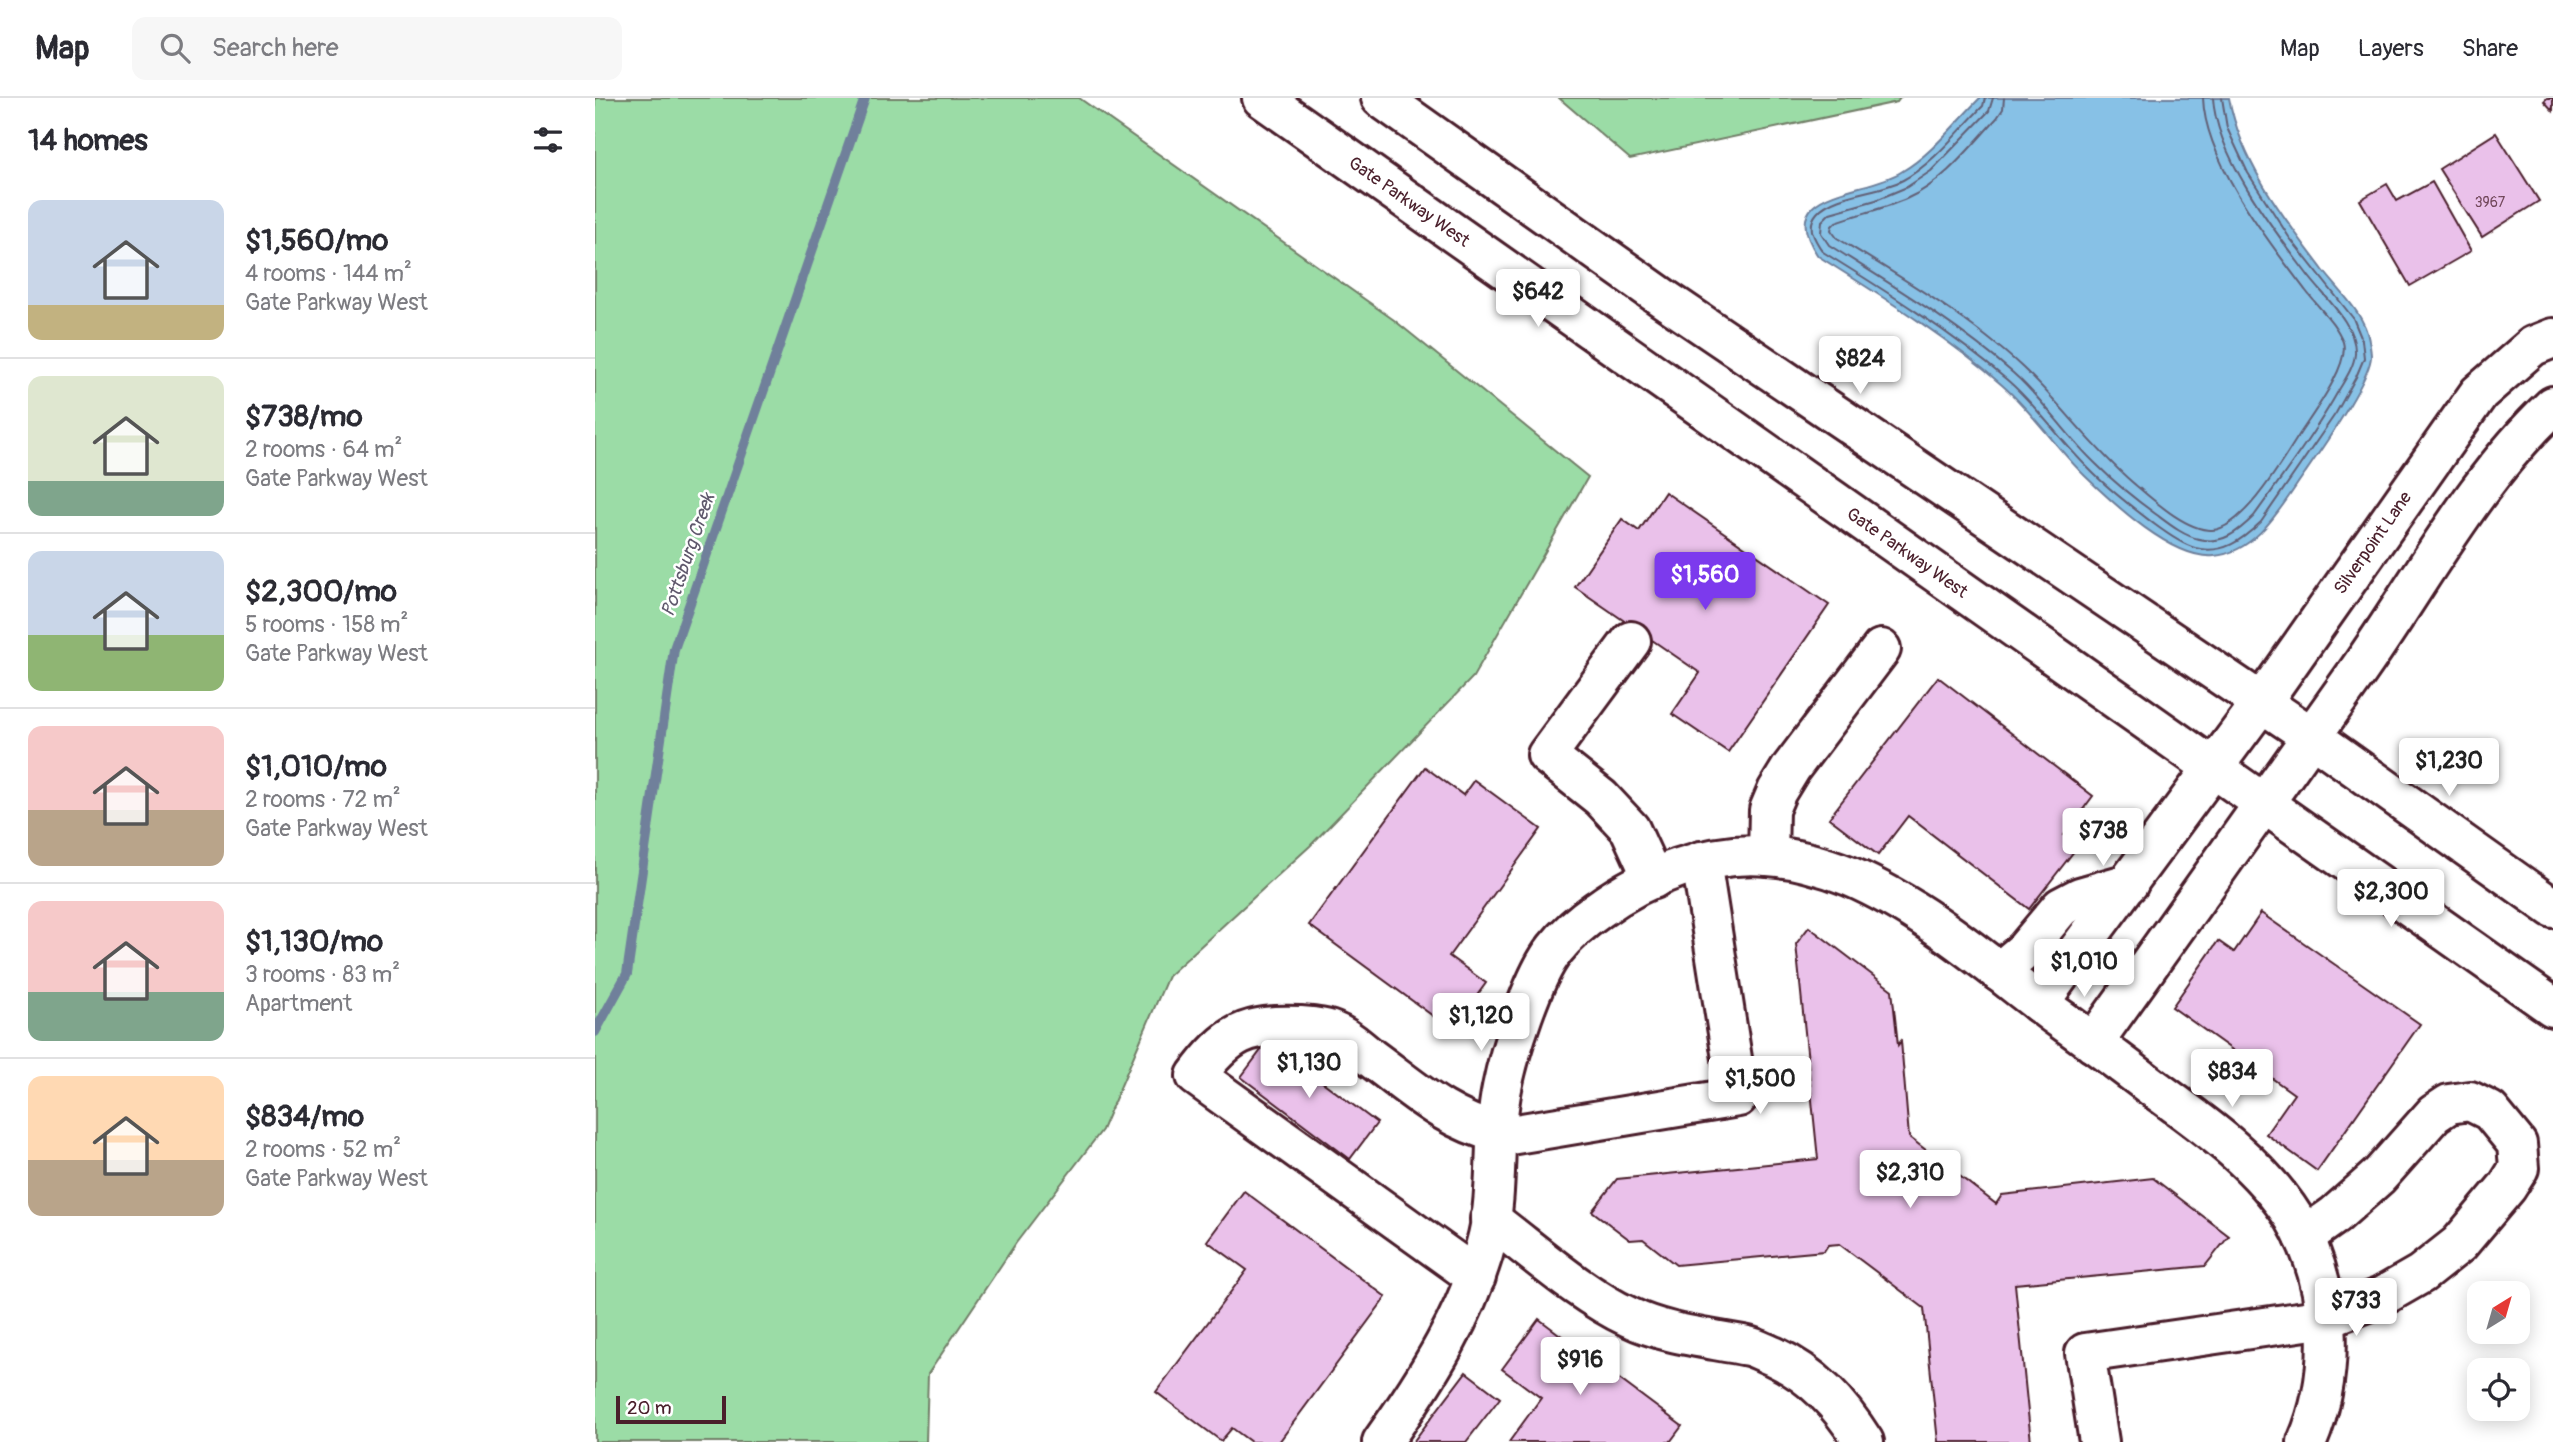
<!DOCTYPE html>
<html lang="en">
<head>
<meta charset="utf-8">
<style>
	:root { --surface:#fff; --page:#f7f7f7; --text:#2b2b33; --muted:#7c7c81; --line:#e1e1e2; --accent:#7c3aed }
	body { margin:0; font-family:Pangolin,sans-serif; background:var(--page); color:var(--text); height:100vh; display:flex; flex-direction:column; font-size:26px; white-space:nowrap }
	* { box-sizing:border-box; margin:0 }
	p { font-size:23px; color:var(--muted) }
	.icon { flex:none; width:38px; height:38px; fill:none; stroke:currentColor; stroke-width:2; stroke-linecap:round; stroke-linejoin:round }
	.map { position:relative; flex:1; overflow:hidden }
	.side { display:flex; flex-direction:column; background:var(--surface); width:595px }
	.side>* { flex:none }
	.needle { width:46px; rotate:37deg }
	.tools { position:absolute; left:1872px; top:1183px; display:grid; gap:14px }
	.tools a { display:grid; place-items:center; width:63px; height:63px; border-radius:14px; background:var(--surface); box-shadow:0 4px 18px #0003; font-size:35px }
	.scale { position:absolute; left:21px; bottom:18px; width:110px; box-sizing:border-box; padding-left:7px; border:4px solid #4a1f2b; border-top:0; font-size:19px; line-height:24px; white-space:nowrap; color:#4a1f2b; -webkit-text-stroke:5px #fff; paint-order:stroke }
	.price { position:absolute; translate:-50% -60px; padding:0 16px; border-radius:7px; background:#fff; color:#222; font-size:23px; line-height:46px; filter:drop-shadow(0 2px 4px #0008) }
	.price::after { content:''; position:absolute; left:50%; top:42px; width:21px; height:16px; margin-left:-10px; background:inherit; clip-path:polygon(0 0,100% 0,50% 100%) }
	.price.active { background:var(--accent); color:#fff }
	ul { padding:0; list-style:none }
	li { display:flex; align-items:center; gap:21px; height:175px; padding:0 28px }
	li+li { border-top:2px solid var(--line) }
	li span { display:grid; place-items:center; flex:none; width:196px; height:140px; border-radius:14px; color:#555 }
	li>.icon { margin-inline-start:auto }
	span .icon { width:84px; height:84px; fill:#fffc; stroke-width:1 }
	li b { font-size:30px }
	h2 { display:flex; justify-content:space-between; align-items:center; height:84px; padding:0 28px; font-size:30px }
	header { display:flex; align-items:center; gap:42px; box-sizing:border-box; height:98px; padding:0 35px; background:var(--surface); border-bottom:2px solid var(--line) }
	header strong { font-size:33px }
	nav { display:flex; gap:38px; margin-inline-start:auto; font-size:24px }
	.search { width:490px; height:63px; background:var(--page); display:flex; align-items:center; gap:18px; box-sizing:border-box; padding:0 24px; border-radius:14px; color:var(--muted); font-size:26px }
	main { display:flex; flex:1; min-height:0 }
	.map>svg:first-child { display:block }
	.green { fill:#9bdca6; stroke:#727e68; stroke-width:2 }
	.water { fill:#87c1e6; stroke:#6f809b; stroke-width:2 }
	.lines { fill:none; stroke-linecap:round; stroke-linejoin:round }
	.shore { stroke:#626076; stroke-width:2 }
	.stream { stroke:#6f809b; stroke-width:10 }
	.building { fill:#eac1ea; stroke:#4a1f2b; stroke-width:2 }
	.street-casing { stroke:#4a1f2b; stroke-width:44 }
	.secondary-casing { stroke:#4a1f2b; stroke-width:44 }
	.street { stroke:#fff; stroke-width:38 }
	.secondary { stroke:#fff; stroke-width:38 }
	.labels { text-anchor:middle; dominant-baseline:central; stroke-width:5; stroke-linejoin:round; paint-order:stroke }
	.number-label { font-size:14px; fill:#72485b }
	.street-label { font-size:18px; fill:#4a1f2b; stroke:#fff }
	.water-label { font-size:19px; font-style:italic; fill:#5f586c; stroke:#fff }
</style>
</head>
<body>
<header>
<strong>Map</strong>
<div class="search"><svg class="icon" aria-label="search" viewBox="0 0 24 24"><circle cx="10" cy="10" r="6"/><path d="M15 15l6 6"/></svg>Search here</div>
<nav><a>Map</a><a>Layers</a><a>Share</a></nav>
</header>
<main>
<section class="side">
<h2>14 homes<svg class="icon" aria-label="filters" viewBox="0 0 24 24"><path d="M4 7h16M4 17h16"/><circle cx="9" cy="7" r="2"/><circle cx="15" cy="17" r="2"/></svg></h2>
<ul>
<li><span style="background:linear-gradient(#c9d6e8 75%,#c2b280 0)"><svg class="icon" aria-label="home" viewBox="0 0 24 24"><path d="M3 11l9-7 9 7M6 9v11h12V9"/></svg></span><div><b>$1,560/mo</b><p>4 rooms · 144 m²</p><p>Gate Parkway West</p></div></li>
<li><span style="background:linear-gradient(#dfe7d0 75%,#7fa58c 0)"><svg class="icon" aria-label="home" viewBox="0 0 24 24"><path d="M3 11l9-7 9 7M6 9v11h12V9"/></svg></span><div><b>$738/mo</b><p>2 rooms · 64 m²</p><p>Gate Parkway West</p></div></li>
<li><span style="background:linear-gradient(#c9d6e8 60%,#8fb573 0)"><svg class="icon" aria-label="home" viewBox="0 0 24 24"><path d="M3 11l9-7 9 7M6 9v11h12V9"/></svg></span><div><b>$2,300/mo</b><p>5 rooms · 158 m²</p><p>Gate Parkway West</p></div></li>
<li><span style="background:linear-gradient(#f6c9c9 60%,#b9a48a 0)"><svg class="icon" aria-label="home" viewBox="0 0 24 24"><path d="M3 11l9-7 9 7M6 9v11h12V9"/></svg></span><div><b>$1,010/mo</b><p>2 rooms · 72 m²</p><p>Gate Parkway West</p></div></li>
<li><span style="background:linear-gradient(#f6c9c9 65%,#7fa58c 0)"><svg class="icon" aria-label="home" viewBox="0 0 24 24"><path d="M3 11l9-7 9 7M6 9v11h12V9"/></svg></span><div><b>$1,130/mo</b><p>3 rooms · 83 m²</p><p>Apartment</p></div></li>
<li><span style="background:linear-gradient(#ffd9b3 60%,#b9a48a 0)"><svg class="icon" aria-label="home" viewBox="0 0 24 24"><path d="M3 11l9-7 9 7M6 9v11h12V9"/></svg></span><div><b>$834/mo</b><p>2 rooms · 52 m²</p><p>Gate Parkway West</p></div></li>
</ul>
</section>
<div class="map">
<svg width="1958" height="1344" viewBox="0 0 1958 1344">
	<rect width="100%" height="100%" fill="#fff"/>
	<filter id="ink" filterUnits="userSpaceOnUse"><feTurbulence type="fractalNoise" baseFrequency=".0143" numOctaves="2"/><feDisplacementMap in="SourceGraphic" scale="14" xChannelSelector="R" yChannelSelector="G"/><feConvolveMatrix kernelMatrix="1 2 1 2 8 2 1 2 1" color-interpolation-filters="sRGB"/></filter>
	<g filter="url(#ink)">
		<g class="green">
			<polygon points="0,0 484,0 799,222 993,379 878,579 715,748 573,878 507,1032 421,1145 333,1276 331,1344 0,1344"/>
			<polygon points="964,0 1305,0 1302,4 1035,61"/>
		</g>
		<path class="water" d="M1385,0h249c12,65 55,120 94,172 16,21 42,44 46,71 1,5 2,11 2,16 -2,25 -50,93 -66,116 -23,32 -47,79 -91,83 -41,4 -101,-53 -129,-80 -29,-28 -52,-64 -83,-91 -56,-49 -121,-89 -184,-129 -46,-68 46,-61 83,-84 31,-18 54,-49 79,-74z"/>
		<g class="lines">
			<g class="shore">
				<path d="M1390,0l-2,8c-25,25 -49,57 -80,74 -24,13 -69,13 -86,33 -11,13 -3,26 6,39 63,39 126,79 183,127 31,26 54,62 83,90 19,20 43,38 65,55 12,9 27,20 41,24 28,7 47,-8 66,-26l75,-109 20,-36 8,-19 -2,-18 -9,-22 -64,-81 -41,-64 -21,-45 -5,-30"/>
				<path d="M1398,0l-4,13 -58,60 -24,16 -31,13 -46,13 -8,8 -1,12 8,12c63,40 128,79 184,128 31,27 53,63 83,91 18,18 40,36 61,51 12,9 27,21 42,24 23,6 39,-7 55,-23 30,-42 61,-83 86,-128 6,-10 14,-22 15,-34 2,-30 -32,-58 -48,-80 -34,-45 -91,-119 -94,-176"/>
				<path d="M1409,0l-1,11 -6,9c-26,28 -53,64 -89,80 -23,11 -48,15 -72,24l-4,4 -1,4 6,8c62,38 133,80 186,130 38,36 69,79 109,114 19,16 54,49 80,48 31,-1 71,-70 87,-95 13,-20 51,-70 44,-93 -7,-19 -25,-35 -37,-51 -37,-49 -101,-130 -103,-193"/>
			</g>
			<polyline class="stream" points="0,934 32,876 79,551 270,0"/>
		</g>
		<g class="building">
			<polygon points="1952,0 1958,0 1958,13 1949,3"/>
			<polygon points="1901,35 1944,103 1887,139 1844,71"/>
			<polygon points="1837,84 1876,153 1815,188 1765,102 1792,86 1802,103"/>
			<polygon points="1070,394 1234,507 1133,654 1077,616 1105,575 980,489 1027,421 1044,433"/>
			<polygon points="1343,579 1498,698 1469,737 1483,748 1434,811 1313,718 1283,757 1234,720"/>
			<polygon points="830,669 868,697 879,682 946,731 854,858 891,885 857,932 714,827"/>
			<polygon points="1666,815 1825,926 1722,1073 1671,1036 1699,996 1577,909 1623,843 1639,854"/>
			<polygon points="1214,829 1297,892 1303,947 1306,943 1314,1039 1401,1106 1407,1097 1558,1080 1634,1138 1610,1168 1420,1186 1436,1344 1343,1344 1329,1210 1244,1146 1233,1147 1229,1153 1081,1167 1048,1141 1035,1142 997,1113 1022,1081 1223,1061 1201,846"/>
			<polygon points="673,943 782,1025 755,1061 646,979"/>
			<polygon points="649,1093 791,1199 684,1344 656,1344 637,1330 626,1343 561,1294 652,1172 612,1143"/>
			<polygon points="944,1221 1087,1328 1075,1344 914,1344 946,1300 907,1271"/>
			<polygon points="871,1274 905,1300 871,1344 818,1344"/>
		</g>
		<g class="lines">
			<g class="street-casing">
				<g id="street">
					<polyline points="1036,543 952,657 1006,700 1035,731 1058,781"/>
					<polyline points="1173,758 1174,712 1182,693 1196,670 1286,551"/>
					<polyline points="1404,874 1430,852 1466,809 1485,799 1534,785"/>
					<polyline points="1444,905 1666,605 1884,295 1938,248 1958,240"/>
					<path d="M1498,945c88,-124 178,-248 265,-372 63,-89 115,-190 195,-265"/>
					<polyline points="903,1039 1143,999 1106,763"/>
					<path d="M895,1121c44,33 90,75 139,98 37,18 80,21 119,29 9,2 17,7 25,10 41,19 67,48 91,86"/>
					<path d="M881,1179l-280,-201c32,-43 50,-52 104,-50 11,1 27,2 36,7 13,5 24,17 35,25 44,32 73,61 127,75"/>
					<path d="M787,1344c44,-62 88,-131 106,-206 11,-48 4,-100 14,-148 7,-36 31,-112 53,-139 12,-15 27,-28 43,-39 48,-35 110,-59 170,-54 27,2 56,10 81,20 75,32 141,90 206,139 34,24 67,49 100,74 51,37 105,75 139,129 39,66 43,154 13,224"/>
					<polyline points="1504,1344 1490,1255 1731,1220 1786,1199 1826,1176 1864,1146 1912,1089 1924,1070 1922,1046 1895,1013 1875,1003 1854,1006 1839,1016 1784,1078 1740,1117 1709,1139"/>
				</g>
			</g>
			<g class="secondary-casing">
				<g id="secondary">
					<polyline points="667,0 1958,909"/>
					<polyline points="786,0 1068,200 1716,638 1958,810"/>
				</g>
			</g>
			<use href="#street" class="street"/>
			<use href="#secondary" class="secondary"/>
		</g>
	</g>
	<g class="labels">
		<g class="number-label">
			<text x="1895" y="104">3967</text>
		</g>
		<g class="street-label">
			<text transform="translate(814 104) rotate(35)">Gate Parkway West</text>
			<text transform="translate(1778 445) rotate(-55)">Silverpoint Lane</text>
			<text transform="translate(1312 455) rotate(35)">Gate Parkway West</text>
		</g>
		<g class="water-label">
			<text transform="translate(93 457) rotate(-71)">Pottsburg Creek</text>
		</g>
	</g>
</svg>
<div class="tools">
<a><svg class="needle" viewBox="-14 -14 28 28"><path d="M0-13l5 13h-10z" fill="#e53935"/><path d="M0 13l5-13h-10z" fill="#7c7c81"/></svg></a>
<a><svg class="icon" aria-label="locate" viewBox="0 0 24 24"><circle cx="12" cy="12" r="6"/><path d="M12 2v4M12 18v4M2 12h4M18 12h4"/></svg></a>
</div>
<div class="scale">20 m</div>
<b class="price" style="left:943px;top:231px">$642</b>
<b class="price" style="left:1265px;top:298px">$824</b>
<b class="price active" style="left:1110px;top:514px">$1,560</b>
<b class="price" style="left:1854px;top:700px">$1,230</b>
<b class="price" style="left:1508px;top:770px">$738</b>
<b class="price" style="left:1796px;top:831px">$2,300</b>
<b class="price" style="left:1489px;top:901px">$1,010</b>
<b class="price" style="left:886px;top:955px">$1,120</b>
<b class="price" style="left:714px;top:1002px">$1,130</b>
<b class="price" style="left:1637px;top:1011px">$834</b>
<b class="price" style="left:1165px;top:1018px">$1,500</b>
<b class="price" style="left:1315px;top:1112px">$2,310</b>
<b class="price" style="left:1761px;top:1240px">$733</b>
<b class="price" style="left:985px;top:1299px">$916</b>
</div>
</main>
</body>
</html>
